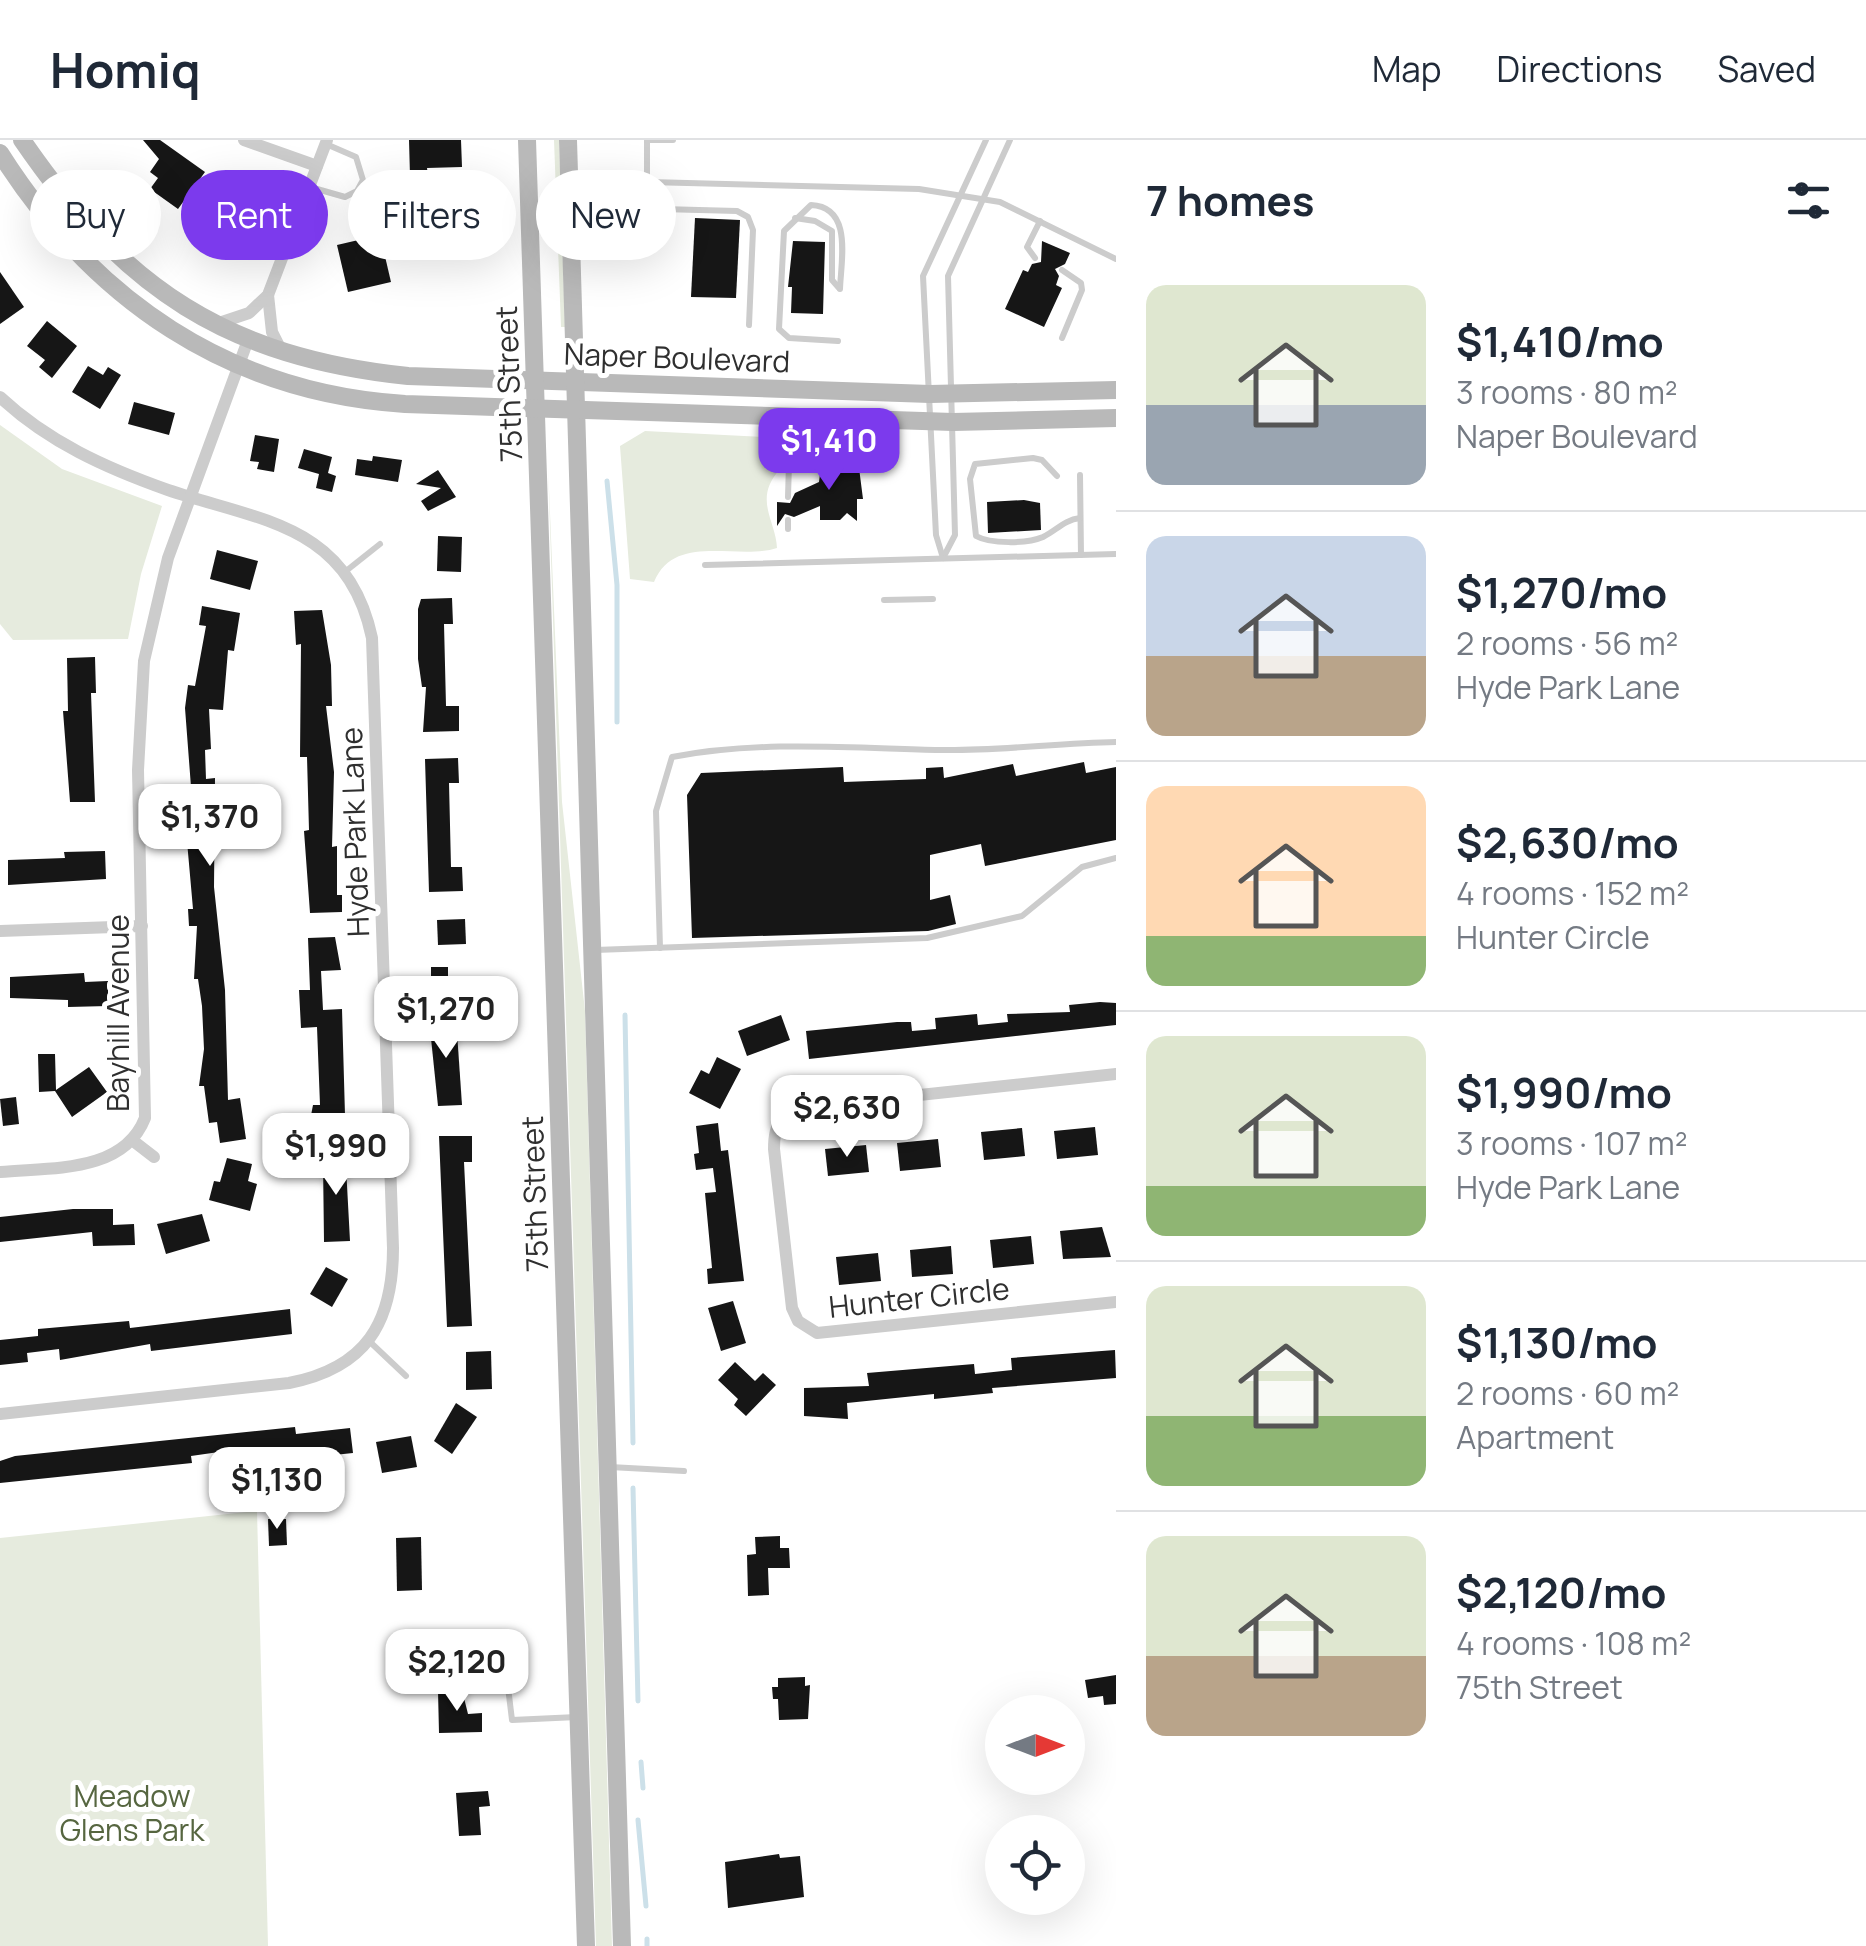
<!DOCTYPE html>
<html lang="en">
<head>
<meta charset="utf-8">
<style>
	:root { --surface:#fff; --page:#f2f2f3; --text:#1f2937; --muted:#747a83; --line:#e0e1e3; --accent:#7c3aed }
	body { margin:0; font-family:Manrope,sans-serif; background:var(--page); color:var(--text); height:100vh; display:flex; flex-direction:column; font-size:38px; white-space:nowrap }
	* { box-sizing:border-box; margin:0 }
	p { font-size:32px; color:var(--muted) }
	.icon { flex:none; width:55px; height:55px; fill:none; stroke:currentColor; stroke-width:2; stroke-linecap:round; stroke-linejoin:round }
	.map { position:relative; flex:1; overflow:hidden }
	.drawer { display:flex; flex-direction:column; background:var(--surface); width:750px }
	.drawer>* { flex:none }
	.banner { position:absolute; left:30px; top:30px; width:935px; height:90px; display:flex; gap:20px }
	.needle { width:65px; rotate:90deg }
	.buttons { position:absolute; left:985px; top:1555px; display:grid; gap:20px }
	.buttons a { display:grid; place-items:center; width:100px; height:100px; border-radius:50%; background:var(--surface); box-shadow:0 10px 40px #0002; font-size:50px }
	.price { position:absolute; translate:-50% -85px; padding:0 22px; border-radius:20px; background:#fff; color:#222; font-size:32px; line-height:65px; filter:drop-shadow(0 2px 5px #0008) }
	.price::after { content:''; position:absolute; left:50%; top:60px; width:30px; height:22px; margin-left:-15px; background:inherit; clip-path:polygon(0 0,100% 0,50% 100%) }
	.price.selected { background:var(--accent); color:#fff }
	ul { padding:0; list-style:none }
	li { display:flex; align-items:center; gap:30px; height:250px; padding:0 30px }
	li+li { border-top:2px solid var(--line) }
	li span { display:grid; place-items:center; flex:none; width:280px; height:200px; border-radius:20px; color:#555 }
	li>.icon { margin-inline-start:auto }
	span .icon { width:120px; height:120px; fill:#fffc; stroke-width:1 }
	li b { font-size:42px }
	h2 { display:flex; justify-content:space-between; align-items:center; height:120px; padding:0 30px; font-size:42px }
	.pill { padding:0 35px; border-radius:45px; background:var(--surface); box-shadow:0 10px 40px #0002; font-size:35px; line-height:90px }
	.pill.selected { background:var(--accent); color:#fff }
	header { display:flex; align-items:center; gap:60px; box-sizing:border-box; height:140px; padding:0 50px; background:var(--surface); border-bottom:2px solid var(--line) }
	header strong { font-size:48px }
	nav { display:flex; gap:55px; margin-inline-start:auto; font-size:35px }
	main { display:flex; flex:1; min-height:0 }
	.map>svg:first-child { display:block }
	.green { fill:#e6ebde }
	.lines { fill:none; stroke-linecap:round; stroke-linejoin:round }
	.stream { stroke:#cce0e9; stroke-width:5 }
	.building { fill:#161616 }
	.lane { stroke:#ccc; stroke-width:6 }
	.street { stroke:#ccc; stroke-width:12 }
	.secondary { stroke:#b9b9b9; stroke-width:18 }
	.labels { text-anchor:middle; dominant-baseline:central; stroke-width:10; stroke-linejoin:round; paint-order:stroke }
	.street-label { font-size:30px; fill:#2f2f2f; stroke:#fff }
	.park-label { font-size:30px; fill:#566640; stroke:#fff }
</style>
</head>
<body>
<header>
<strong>Homiq</strong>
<nav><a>Map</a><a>Directions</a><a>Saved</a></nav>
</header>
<main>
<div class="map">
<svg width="1116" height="1806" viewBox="0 0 1116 1806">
	<rect width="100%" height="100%" fill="#fff"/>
	<g class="green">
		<polygon points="554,0 559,0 565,187 561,187"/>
		<polygon points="0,285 62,329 162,366 141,434 128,499 13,500 0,484"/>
		<path d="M645,291l141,7 -18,8v20l13,2c-29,31 -5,52 -4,80 -40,13 -102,-16 -123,34l-24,-3 -10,-133z"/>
		<polygon points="548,325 562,662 585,871 612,1806 596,1806"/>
		<polygon points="257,1371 268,1806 0,1806 0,1398"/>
	</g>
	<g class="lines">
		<g class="stream">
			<polyline points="607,341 617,445 617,582"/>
			<polyline points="625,875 633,1303"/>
			<polyline points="633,1348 638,1561"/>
			<polyline points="641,1622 643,1648"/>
			<polyline points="638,1680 646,1766"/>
			<polyline points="647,1799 647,1806"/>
		</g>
	</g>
	<g class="building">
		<polygon points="143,0 160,0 205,32 178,69 150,49 158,38 150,32 159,19"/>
		<polygon points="409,0 461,0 462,27 427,28 428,35 410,36"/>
		<polygon points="216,40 232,46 230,52 256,62 240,104 220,97 219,101 197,88"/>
		<polygon points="416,51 446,71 426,103 408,92 405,98 389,88"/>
		<polygon points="695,78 740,80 736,158 691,157"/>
		<polygon points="380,95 391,142 348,152 337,105"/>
		<polygon points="793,101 825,102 823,174 791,173 792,147 788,147"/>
		<polygon points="1042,101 1070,113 1065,124 1055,129 1059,136 1056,145 1062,148 1044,187 1005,169 1023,130 1028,132 1032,124 1041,122"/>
		<polygon points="0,132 24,167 0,184"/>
		<polygon points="47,181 77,206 52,238 39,227 45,220 27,206"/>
		<polygon points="88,226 103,235 108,227 121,235 100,269 72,252"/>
		<polygon points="134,262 175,273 169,295 128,284"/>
		<polygon points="255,295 279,299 274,332 257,329 259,322 250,321"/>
		<polygon points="304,309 332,317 328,333 336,336 332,352 316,348 319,334 298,328"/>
		<polygon points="373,316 402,320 398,342 355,335 357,319 372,321"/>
		<polygon points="822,318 858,320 863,359 857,359 857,381 847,373 840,380 820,380 820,366 794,377 785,374 777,386 777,362 790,363 795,353 819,342"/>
		<polygon points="438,330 456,357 428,371 421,361 441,348 416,344"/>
		<polygon points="1024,360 1040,363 1041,390 988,393 987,362"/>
		<polygon points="438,396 462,397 461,432 437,431"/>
		<polygon points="217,410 258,421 250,450 210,439"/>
		<polygon points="452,458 453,484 444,484 446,566 459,566 459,591 423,592 426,547 422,547 418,519 418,469 421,459"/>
		<polygon points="202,466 240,473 234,511 228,510 223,570 209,569 211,609 205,610 206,639 215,638 214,747 225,850 228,960 240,958 246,999 220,1003 217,982 209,983 204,946 199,946 204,909 202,866 198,839 194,839 197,786 189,786 188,769 193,769 186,690 187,660 192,660 185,568 188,545 195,546 206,486 199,485"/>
		<polygon points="322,470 331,525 332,566 326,566 334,632 332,707 337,706 337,755 342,755 342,772 310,773 304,691 309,690 307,617 300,617 301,504 296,505 294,471"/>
		<polygon points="95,517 96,553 91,553 95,662 70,662 63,571 68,571 67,518"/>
		<polygon points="458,618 459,643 449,643 451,727 462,727 463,751 429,752 425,619"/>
		<polygon points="1084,622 1086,633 1116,627 1116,700 985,726 981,704 930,715 930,760 950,755 956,784 928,791 692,798 687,655 701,633 843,627 844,642 926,639 926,628 943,627 944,638 1013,624 1016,636"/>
		<polygon points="105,711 106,739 8,745 8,720 65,718 64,712"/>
		<polygon points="465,779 466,804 438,805 437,780"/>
		<polygon points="335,797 341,830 321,831 323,870 342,869 345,975 331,975 331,996 307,996 313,965 320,965 317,887 301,888 299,850 310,850 308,798"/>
		<polygon points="431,827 448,827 448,837 465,837 466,866 445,867 444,844 431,845"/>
		<polygon points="84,833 85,842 108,841 108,866 68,867 68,860 10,858 10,837"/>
		<polygon points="1100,862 1116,863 1116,885 809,919 806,891 897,882 911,882 912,891 936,889 935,878 977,874 978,885 1008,882 1007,874 1070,872 1069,865"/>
		<polygon points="781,875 790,900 747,916 738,891"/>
		<polygon points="456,878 462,965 438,966 429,879"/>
		<polygon points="38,914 55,914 56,950 89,927 107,952 72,977 55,951 39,952"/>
		<polygon points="717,917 741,929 720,969 689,953 701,930 709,934"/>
		<polygon points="16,957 19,984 3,986 0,959"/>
		<polygon points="718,983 721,1011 728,1010 744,1141 708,1144 707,1129 712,1128 705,1053 716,1052 713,1028 696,1030 694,1014 699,1013 696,986"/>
		<polygon points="1095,987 1098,1015 1057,1019 1054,991"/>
		<polygon points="1022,988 1025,1016 984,1020 981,992"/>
		<polygon points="439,996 472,996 472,1022 464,1022 472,1186 447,1187"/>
		<polygon points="938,999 941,1027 900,1031 897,1003"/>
		<polygon points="866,1005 869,1032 828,1036 825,1009"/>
		<polygon points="329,1008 345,1008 350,1101 324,1102 323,1021 330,1021"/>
		<polygon points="227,1018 252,1024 248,1041 257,1044 250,1071 209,1060 214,1041 220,1042"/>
		<polygon points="73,1069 113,1069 113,1085 134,1084 135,1105 93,1106 92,1092 0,1102 0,1077"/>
		<polygon points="202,1074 210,1101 166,1114 157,1084"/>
		<polygon points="1102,1087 1111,1117 1063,1119 1060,1091"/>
		<polygon points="1031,1096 1034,1124 993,1128 990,1100"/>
		<polygon points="951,1106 953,1134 912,1137 910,1110"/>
		<polygon points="878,1113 881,1141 839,1145 836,1117"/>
		<polygon points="326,1127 348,1139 332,1167 310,1154"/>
		<polygon points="733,1161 746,1203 721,1211 708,1168"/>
		<polygon points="290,1169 292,1194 151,1211 150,1204 60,1220 59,1209 27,1213 28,1222 0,1225 0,1200 38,1196 38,1189 129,1181 130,1188"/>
		<polygon points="1115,1210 1116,1238 992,1248 993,1253 934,1259 934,1254 847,1263 848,1279 804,1276 804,1248 869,1246 867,1233 974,1224 975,1234 1012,1230 1011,1218"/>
		<polygon points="491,1211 492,1249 466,1250 466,1212"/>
		<polygon points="735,1222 755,1241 763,1233 776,1245 746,1276 734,1265 738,1259 718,1240"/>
		<polygon points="456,1263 477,1277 452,1314 434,1301"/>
		<polygon points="295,1287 296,1294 350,1288 353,1313 315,1317 314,1310 220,1322 219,1312 191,1316 192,1323 0,1343 0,1321 15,1316"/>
		<polygon points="411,1296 417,1327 382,1333 376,1302"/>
		<polygon points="268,1379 286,1379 287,1405 269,1406"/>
		<polygon points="780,1396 780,1408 789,1408 790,1428 768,1428 769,1455 748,1456 747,1415 756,1414 755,1397"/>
		<polygon points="421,1397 422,1450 397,1451 396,1398"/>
		<polygon points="1116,1535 1116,1564 1104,1565 1103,1556 1088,1558 1085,1540"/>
		<polygon points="805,1537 805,1546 810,1545 808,1579 779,1580 778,1559 773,1559 772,1547 778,1547 778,1538"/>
		<polygon points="462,1550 468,1574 482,1573 482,1592 439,1593 438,1551"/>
		<polygon points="488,1651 490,1666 479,1667 481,1695 459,1696 456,1653"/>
		<polygon points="779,1714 780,1718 800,1716 804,1757 728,1768 725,1722"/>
	</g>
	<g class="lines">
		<g class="lane">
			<polyline points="647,0 647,41"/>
			<polyline points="647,0 673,0"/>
			<polyline points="572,40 919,49 1000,62 1116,119"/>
			<polyline points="310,47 345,57 357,51 363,40 356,17 326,4"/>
			<polyline points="661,69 737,71 748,77 753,90 749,185"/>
			<polyline points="795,78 815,81 832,91 832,140 839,148"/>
			<polyline points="1035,118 1027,107 1040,81"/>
			<polyline points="1062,130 1081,143 1082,150 1062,198"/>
			<path d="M838,201l-49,-3 -10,-9 5,-98 27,-26c42,2 30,55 29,84"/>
			<polyline points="1080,335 1081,415"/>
			<path d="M1057,336l-15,-16 -9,-2 -58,6 -5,15 6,57c14,8 51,8 67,1 14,-7 21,-17 37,-19"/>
			<polyline points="788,357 789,323 799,311 885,311"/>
			<polyline points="788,389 788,380"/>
			<polyline points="943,418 955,395 948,136 1010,0"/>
			<polyline points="943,418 936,395 923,136 986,0"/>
			<polyline points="705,425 1116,414"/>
			<polyline points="346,431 380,404"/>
			<polyline points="884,460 933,459"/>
			<path d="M660,808l-4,-137 16,-54c88,-17 179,-9 268,-7 59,1 117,-7 176,-8"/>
			<polyline points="595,810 927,798 1022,776 1082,727 1116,718"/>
			<polyline points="369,1201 406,1236"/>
			<polyline points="610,1327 684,1331"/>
			<polyline points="504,1514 512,1580 577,1577"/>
		</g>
		<g class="street">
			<polyline points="244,0 317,26"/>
			<polyline points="268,155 272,192 281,210"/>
			<polyline points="216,184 249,173 268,155 327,0"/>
			<path d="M0,257c48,45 106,71 168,93 92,31 180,34 204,148l21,610c0,75 -27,120 -104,135l-289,31"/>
			<polyline points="0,791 142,786"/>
			<path d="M1116,934l-309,33c-26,7 -33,15 -33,42l18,159 6,13 19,12 299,-31"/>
			<polyline points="132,1000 154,1017"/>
			<path d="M0,1032c50,-5 123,2 145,-54l-7,-348 6,-109 24,-103 80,-218"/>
		</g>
		<g class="secondary">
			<path d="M22,0c102,149 205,217 386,236l522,18 186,-4"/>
			<polyline points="527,0 586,1806"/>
			<polyline points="568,0 622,1806"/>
			<path d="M0,13c93,147 229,240 405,251l548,18 163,-4"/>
		</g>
	</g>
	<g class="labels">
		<g class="street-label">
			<text transform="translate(677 217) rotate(2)">Naper Boulevard</text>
			<text transform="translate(508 244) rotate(-92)">75th Street</text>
			<text transform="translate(354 692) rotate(-92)">Hyde Park Lane</text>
			<text transform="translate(117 873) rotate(-90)">Bayhill Avenue</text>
			<text transform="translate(534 1054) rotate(-92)">75th Street</text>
			<text transform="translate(919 1157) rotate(-6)">Hunter Circle</text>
		</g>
		<g class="park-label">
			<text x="132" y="1655">Meadow<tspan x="132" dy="34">Glens Park</tspan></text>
		</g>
	</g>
</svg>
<div class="buttons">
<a><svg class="needle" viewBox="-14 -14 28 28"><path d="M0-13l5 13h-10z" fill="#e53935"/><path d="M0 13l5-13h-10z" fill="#747a83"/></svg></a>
<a><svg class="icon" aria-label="locate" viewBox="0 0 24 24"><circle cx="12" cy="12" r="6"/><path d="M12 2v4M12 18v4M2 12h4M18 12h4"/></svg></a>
</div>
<b class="price selected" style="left:829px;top:353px">$1,410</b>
<b class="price" style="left:210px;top:729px">$1,370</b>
<b class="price" style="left:446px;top:921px">$1,270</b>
<b class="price" style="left:847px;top:1020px">$2,630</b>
<b class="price" style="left:336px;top:1058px">$1,990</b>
<b class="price" style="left:277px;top:1392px">$1,130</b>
<b class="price" style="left:457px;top:1574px">$2,120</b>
<div class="banner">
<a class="pill">Buy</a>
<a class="pill selected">Rent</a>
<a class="pill">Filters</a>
<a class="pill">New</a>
</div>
</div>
<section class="drawer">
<h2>7 homes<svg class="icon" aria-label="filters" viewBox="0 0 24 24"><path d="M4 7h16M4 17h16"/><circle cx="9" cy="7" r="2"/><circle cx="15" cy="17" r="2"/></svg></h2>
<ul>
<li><span style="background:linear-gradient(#dfe7d0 60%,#9aa5b1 0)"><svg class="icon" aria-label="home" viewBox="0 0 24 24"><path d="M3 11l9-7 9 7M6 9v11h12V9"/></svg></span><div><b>$1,410/mo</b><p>3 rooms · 80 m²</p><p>Naper Boulevard</p></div></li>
<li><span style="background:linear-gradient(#c9d6e8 60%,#b9a48a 0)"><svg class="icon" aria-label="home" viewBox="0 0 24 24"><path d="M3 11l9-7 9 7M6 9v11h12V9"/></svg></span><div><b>$1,270/mo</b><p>2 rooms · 56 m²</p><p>Hyde Park Lane</p></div></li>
<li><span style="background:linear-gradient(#ffd9b3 75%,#8fb573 0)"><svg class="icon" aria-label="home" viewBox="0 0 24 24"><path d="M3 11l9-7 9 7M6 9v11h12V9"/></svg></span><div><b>$2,630/mo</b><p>4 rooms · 152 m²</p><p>Hunter Circle</p></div></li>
<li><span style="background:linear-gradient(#dfe7d0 75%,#8fb573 0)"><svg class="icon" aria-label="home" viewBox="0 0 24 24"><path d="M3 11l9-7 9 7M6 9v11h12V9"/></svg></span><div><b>$1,990/mo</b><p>3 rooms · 107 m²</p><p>Hyde Park Lane</p></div></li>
<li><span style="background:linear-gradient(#dfe7d0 65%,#8fb573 0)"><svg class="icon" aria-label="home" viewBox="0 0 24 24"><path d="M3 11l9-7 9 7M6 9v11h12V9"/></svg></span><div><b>$1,130/mo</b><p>2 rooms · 60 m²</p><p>Apartment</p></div></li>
<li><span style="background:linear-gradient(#dfe7d0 60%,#b9a48a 0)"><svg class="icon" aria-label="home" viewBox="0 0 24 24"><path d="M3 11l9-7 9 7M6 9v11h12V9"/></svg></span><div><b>$2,120/mo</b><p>4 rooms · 108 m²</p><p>75th Street</p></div></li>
</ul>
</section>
</main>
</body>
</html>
